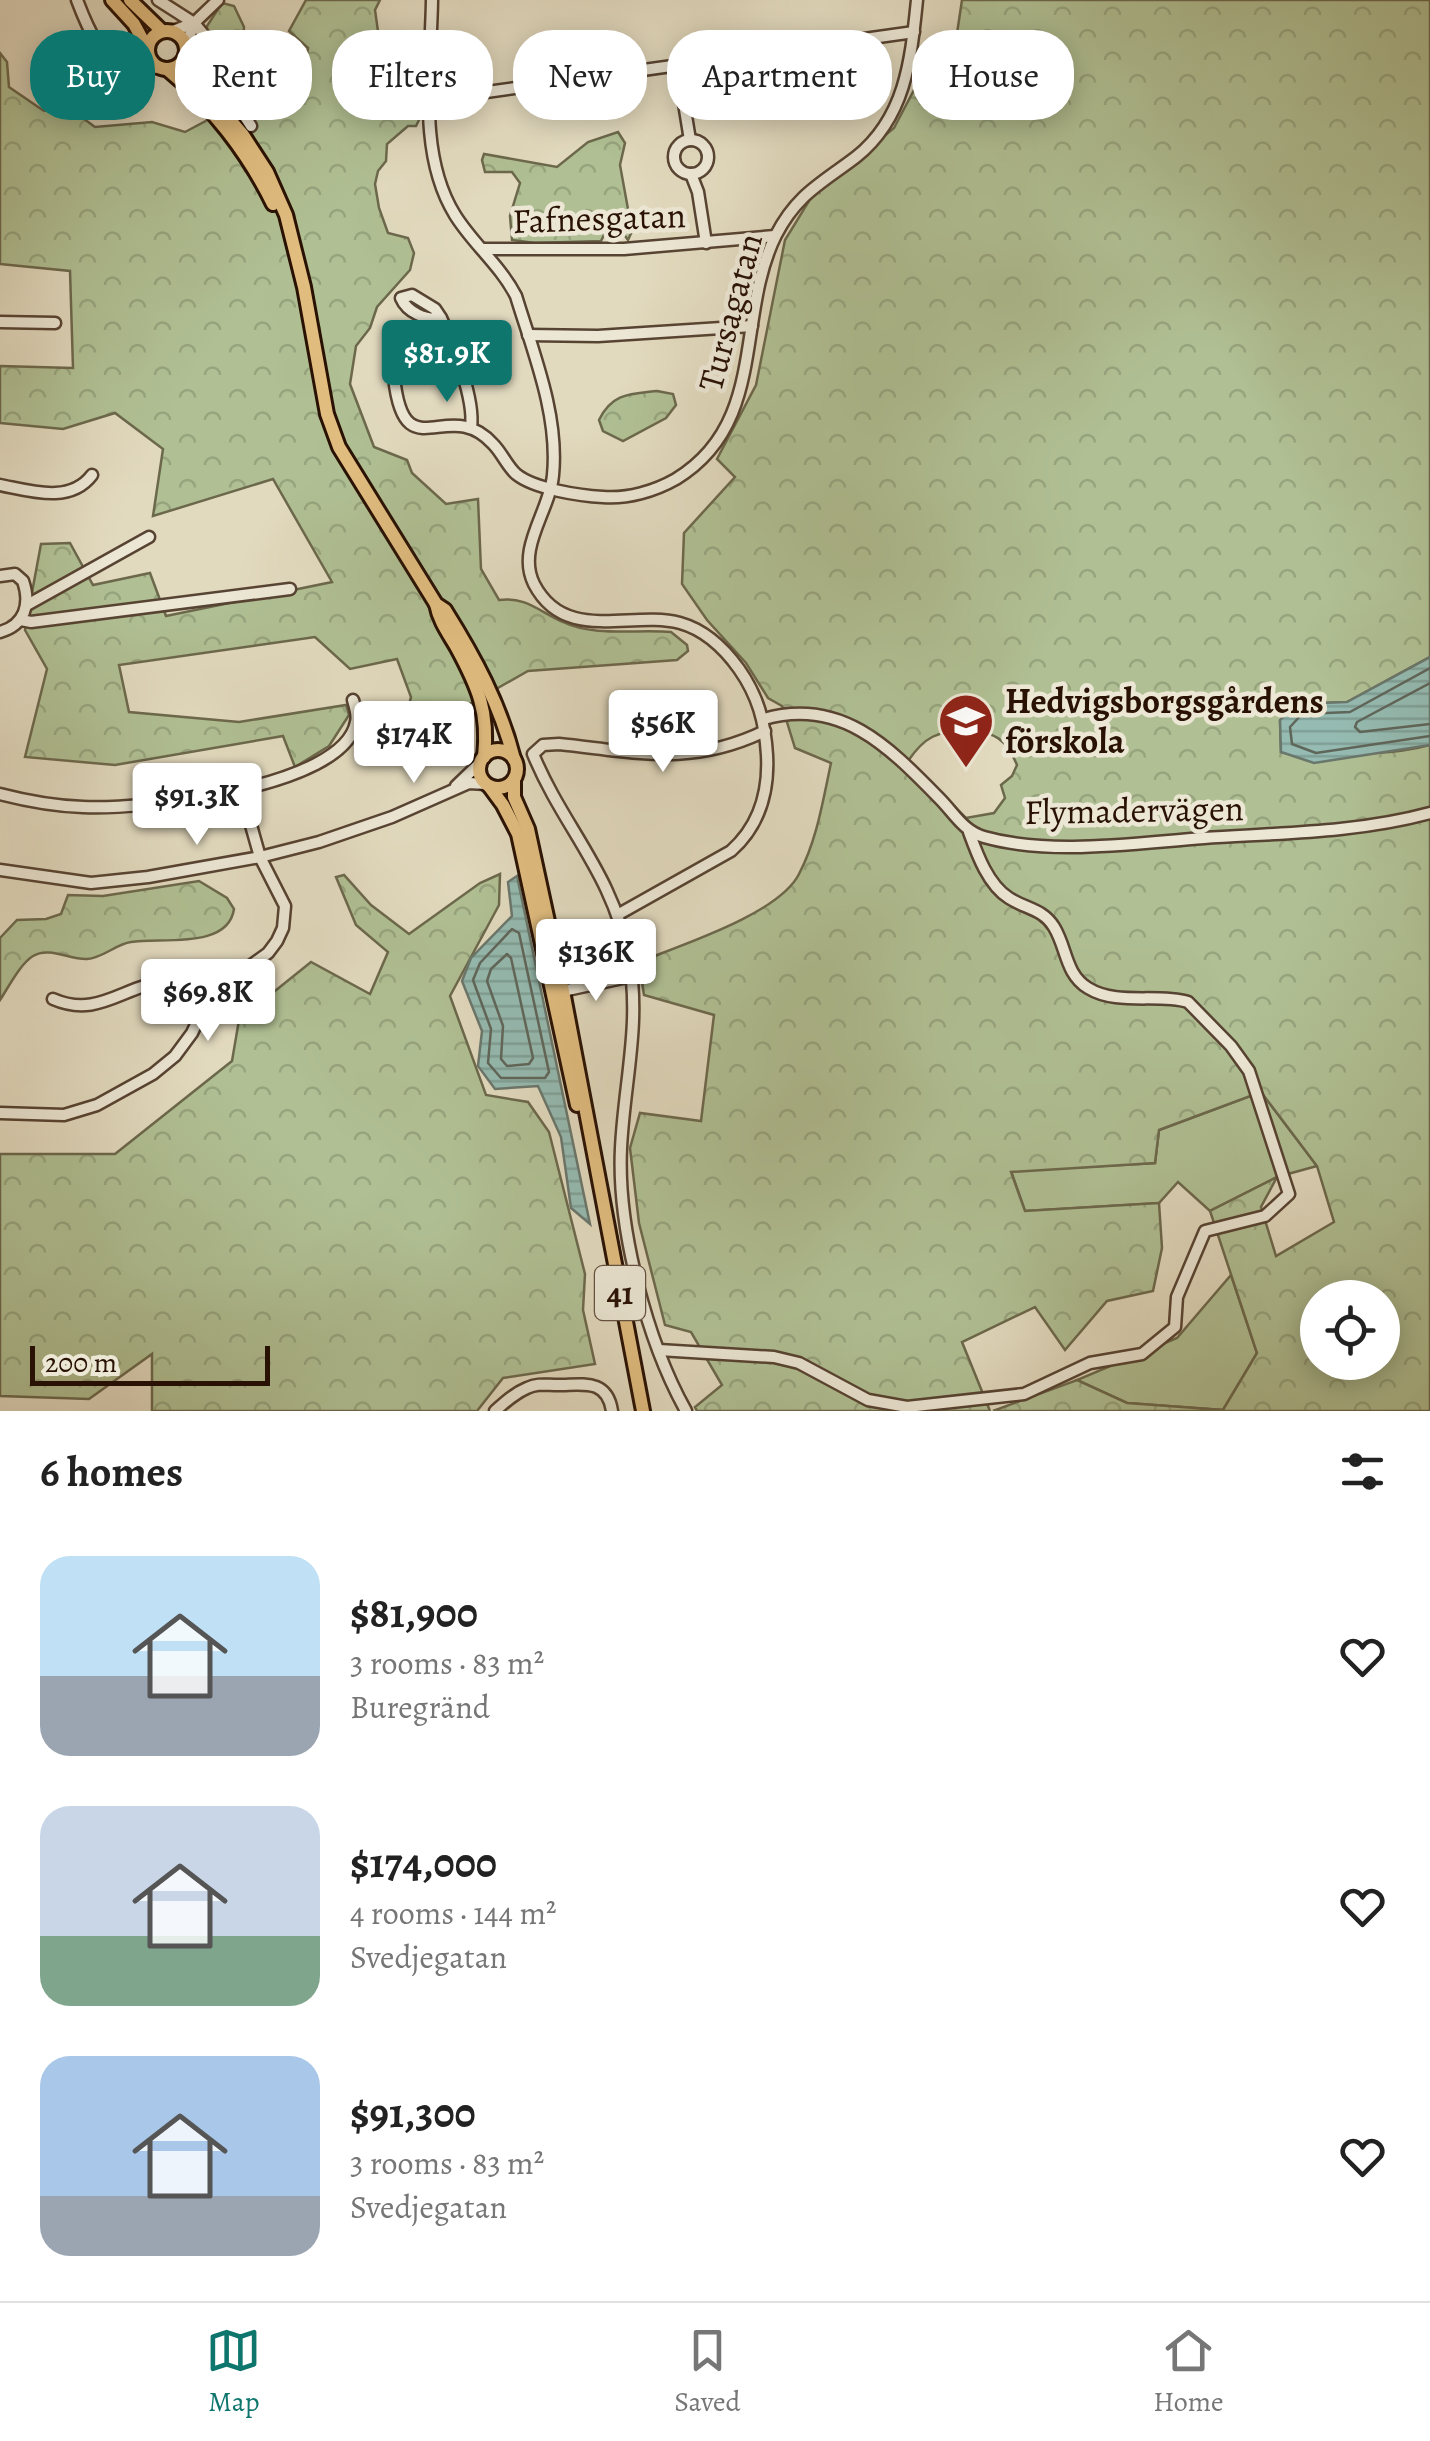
<!DOCTYPE html>
<html lang="en">
<head>
<meta charset="utf-8">
<style>
	:root { --surface:#fff; --page:#f6f6f6; --text:#222; --muted:#767676; --line:#e0e0e0; --accent:#0f766e }
	body { margin:0; font-family:Alegreya,serif; background:var(--page); color:var(--text); height:100vh; display:flex; flex-direction:column; font-size:38px; white-space:nowrap }
	* { box-sizing:border-box; margin:0 }
	p { font-size:32px; color:var(--muted) }
	.icon { flex:none; width:55px; height:55px; fill:none; stroke:currentColor; stroke-width:2; stroke-linecap:round; stroke-linejoin:round }
	.map { position:relative; height:1411px; overflow:hidden }
	.panel { display:flex; flex-direction:column; background:var(--surface); flex:1 }
	.panel>* { flex:none }
	.guide { position:absolute; left:30px; top:30px; width:1370px; height:90px; display:flex; gap:20px }
	.tools { position:absolute; left:1300px; top:1280px; display:grid; gap:20px }
	.tools a { display:grid; place-items:center; width:100px; height:100px; border-radius:50%; background:var(--surface); box-shadow:0 5px 25px #0003; font-size:50px }
	.scale { position:absolute; left:30px; bottom:25px; width:240px; box-sizing:border-box; padding-left:10px; border:5px solid #291103; border-top:0; font-size:28px; line-height:35px; white-space:nowrap; color:#291103; -webkit-text-stroke:8px #ece7d5; paint-order:stroke }
	.price { position:absolute; translate:-50% -85px; padding:0 22px; border-radius:10px; background:#fff; color:#222; font-size:32px; line-height:65px; filter:drop-shadow(0 2px 5px #0008) }
	.price::after { content:''; position:absolute; left:50%; top:60px; width:30px; height:22px; margin-left:-15px; background:inherit; clip-path:polygon(0 0,100% 0,50% 100%) }
	.price.selected { background:var(--accent); color:#fff }
	ul { padding:0; list-style:none }
	li { display:flex; align-items:center; gap:30px; height:250px; padding:0 40px }
	li span { display:grid; place-items:center; flex:none; width:280px; height:200px; border-radius:30px; color:#555 }
	li>.icon { margin-inline-start:auto }
	span .icon { width:120px; height:120px; fill:#fffc; stroke-width:1 }
	li b { font-size:42px }
	h2 { display:flex; justify-content:space-between; align-items:center; height:120px; padding:0 40px; font-size:42px }
	.chip { padding:0 35px; border-radius:40px; background:var(--surface); box-shadow:0 5px 25px #0003; font-size:35px; line-height:90px }
	.chip.selected { background:var(--accent); color:#fff }
	.menu { display:flex; justify-content:space-around; align-items:center; height:140px; border-top:2px solid var(--line); background:var(--surface); font-size:28px; color:var(--muted) }
	.menu a { display:grid; justify-items:center; gap:5px }
	.menu .selected { color:var(--accent) }
	.map>svg:first-child { display:block }
	.green { fill:#b0c094; stroke:#6c684c; stroke-width:2.5 }
	.forest { fill:url(#forest-crowns); stroke:#6c684c; stroke-width:2.5; fill-rule:evenodd }
	.water { fill:url(#water-rules); stroke:#6a776c; stroke-width:2.5 }
	.lines { fill:none; stroke-linecap:round; stroke-linejoin:round }
	.shore { stroke:#5f665a; stroke-width:2.5 }
	.minor-casing { stroke:#574332; stroke-width:15 }
	.major-casing { stroke:#291103; stroke-width:18 }
	.minor { stroke:#ece7d5; stroke-width:10 }
	.major { stroke:#e1bd80; stroke-width:12 }
	.labels { text-anchor:middle; dominant-baseline:central; stroke-width:9; stroke-linejoin:round; paint-order:stroke }
	.shield { fill:#ece7d5; stroke:#645142; stroke-width:2.5 }
	.shield-label { font-size:32px; font-weight:bold; fill:#291103 }
	.street-label { font-size:35px; fill:#291103; stroke:#ece7d5 }
	.poi-label { font-size:35px; font-weight:bold; fill:#291103; stroke:#ece7d5; text-anchor:start }
</style>
</head>
<body>
<div class="map">
<svg width="1430" height="1411" viewBox="0 0 1430 1411">
	<defs>
		<pattern id="forest-crowns" width="20" height="18" patternUnits="userSpaceOnUse" patternTransform="scale(2.5)"><rect width="20" height="18" fill="#b0c094"/><path d="M2 6a3 3 0 1 1 6 0M12 15a3 3 0 1 1 6 0" fill="none" stroke="#97a47e"/></pattern>
		<pattern id="water-rules" width="6" height="5" patternUnits="userSpaceOnUse" patternTransform="scale(2.5)"><rect width="6" height="5" fill="#95bbb2"/><path d="M0 2.5h6" fill="none" stroke="#80a097"/></pattern>
	</defs>
	<rect width="100%" height="100%" fill="#e2dabf"/>
	<filter id="stains"><feTurbulence type="fractalNoise" baseFrequency=".002" numOctaves="4"/><feColorMatrix values="0 0 0 0 .2 0 0 0 0 .09 0 0 0 0 .02 0 0 0 .5 -.17"/></filter>
	<radialGradient id="worn" r=".72"><stop offset=".6" stop-color="#630" stop-opacity="0"/><stop offset="1" stop-color="#630" stop-opacity=".3"/></radialGradient>
	<g class="green">
		<polygon points="1261,1092 1317,1166 1277,1177 1210,1211 1178,1182 1159,1203 1025,1211 1011,1171 1155,1163 1159,1130"/>
		<polygon points="1231,1275 1257,1353 1223,1410 1127,1403 1077,1380 1177,1338"/>
	</g>
	<g class="forest">
		<path d="M306,0h74l-5,10 8,57 40,13 -1,34 -6,12h-8l-21,18 -1,17 -8,10 -3,13 4,24 9,25 20,5 6,15 -4,17 -33,37 -7,21 -14,18 -6,38 24,63 33,13 5,13 34,31 32,-5 3,70 18,31c26,-4 41,12 64,22 30,15 76,7 108,10l16,13 1,6 -11,9 -149,11 -129,73 12,-47 -14,-38 -47,10 -35,-32 -196,28 10,47 110,10 107,-17 3,10 -20,31 -34,21 -12,-31 -168,29 -90,-8 22,-88 -22,-39 16,-86 29,-1 23,42 57,-12 16,43 166,-34 -59,-103 -120,37 10,-67 -48,-36 -52,16 -63,-6v-57l73,2 -3,-97 -70,-7v-211l7,9 2,25 35,24 21,-6 30,22 57,-5 33,10 47,-25 -25,-54v-27l15,-23 12,3 10,21 -2,22 -11,16 17,29 9,8c32,-12 46,-18 51,-54l-19,-17z"/>
		<path d="M962,0h468v657l-83,45 -50,2 -17,17 1,31c49,0 102,6 149,-7v666h-437l84,-31 50,23 96,7 34,-57 -47,-142 67,-34 -16,30 15,49 58,-34 -17,-56 -56,-74 -102,38 -4,33 -144,9 14,39 134,-8 3,45 -9,43 -46,10 -42,49 -30,-43 -73,35 28,69h-293l-2,-4 27,-22 -31,-53 -26,-7 -26,-102 -9,-75 10,-35 61,8 13,-106 -70,-20 -5,-33c42,-17 140,-48 160,-88 18,-34 24,-74 32,-111l-36,-15 -13,-42 -14,-8 -22,-35 -39,-43 -25,-36 2,-51 51,-56 -18,-18 39,-74 29,-145 27,-44 82,-68 21,-40 35,-8zM967,729c28,4 39,9 50,36l-5,11 -11,9 4,13 -11,15 -28,5 -58,-57c17,-25 29,-29 59,-32zM1318,1298h64v64h-64z"/>
		<polygon points="618,132 625,143 620,165 632,231 628,240 623,233 604,235 601,241 535,243 512,240 510,216 520,183 512,172 485,172 482,160 484,154 557,167 588,142"/>
		<path d="M657,391l16,3 3,11 -10,13 -43,23 -20,-10 -4,-11c13,-27 31,-26 58,-29z"/>
		<polygon points="500,874 499,905 450,996 486,1095 528,1102 549,1132 585,1274 583,1310 595,1364 503,1378 477,1411 152,1411 152,1354 89,1399 0,1396 0,1154 115,1154 232,1061 239,1020 311,962 370,994 388,952 356,925 336,877 344,875 371,905 409,934 480,883"/>
		<path d="M199,881l28,17 7,11c-6,41 -74,28 -103,33 -15,2 -28,16 -44,17 -17,1 -38,-13 -54,-3 -13,8 -25,32 -33,44v-62l17,-18 29,-1 15,-5 7,-19 35,1z"/>
	</g>
	<g class="water">
		<polygon points="1430,657 1430,745 1314,763 1281,752 1280,720 1297,704 1347,702"/>
		<polygon points="517,876 590,1224 571,1208 561,1137 538,1086 495,1089 478,1066 482,1031 462,981 471,958 512,916 508,882"/>
	</g>
	<g class="lines">
		<g class="shore">
			<polyline points="1430,668 1350,712 1302,714 1290,727 1292,744 1316,753 1430,736"/>
			<polyline points="1430,683 1357,722 1355,727 1360,732 1430,724"/>
			<polygon points="512,929 519,933 549,1072 545,1078 501,1078 488,1063 491,1029 473,980 480,963"/>
			<polygon points="507,954 511,958 533,1058 529,1064 507,1066 501,1059 503,1026 487,981 491,969"/>
		</g>
		<g class="minor-casing">
			<g id="minor">
				<path d="M77,0c9,24 26,67 55,73 8,1 17,-4 25,-6"/>
				<polyline points="158,0 194,23 204,35 213,68 251,126"/>
				<path d="M432,0c-1,69 -15,154 23,215 18,29 45,50 61,81 17,56 43,119 37,179 -3,36 -37,73 -19,109 31,60 97,26 146,39 25,7 44,25 59,46 19,27 26,53 28,86 2,37 -8,71 -36,96l-112,63"/>
				<polyline points="173,31 194,23 218,0"/>
				<polyline points="186,46 194,23"/>
				<polyline points="678,67 690,140"/>
				<polyline points="125,69 148,55"/>
				<polyline points="430,100 914,32"/>
				<circle cx="691" cy="157" r="17"/>
				<polyline points="691,174 698,192 706,243"/>
				<polyline points="483,249 624,249 775,236"/>
				<path d="M441,318c-15,3 -34,-6 -40,-20l11,-3 23,14 6,9c12,26 34,81 30,109"/>
				<polyline points="0,322 55,323"/>
				<polyline points="528,335 598,336 752,326"/>
				<path d="M394,377c10,96 54,17 99,67 9,9 14,22 23,30 18,15 65,22 87,23 25,2 52,-6 73,-18 92,-56 59,-162 100,-244 21,-41 46,-52 80,-78 50,-40 55,-98 61,-157"/>
				<path d="M0,485c31,6 70,19 92,-10"/>
				<path d="M0,576l15,-2 8,7c8,23 2,44 -23,51"/>
				<polyline points="27,605 149,537"/>
				<polyline points="21,620 31,622 290,589"/>
				<path d="M764,719c77,-22 125,28 175,79 15,15 24,33 45,39 67,19 151,6 220,1 75,-5 152,-5 226,-25"/>
				<polyline points="456,786 481,762"/>
				<path d="M0,794c27,7 55,12 83,13 54,3 261,-18 273,-85 2,-7 -1,-15 -3,-22"/>
				<polyline points="0,870 91,883 148,877 260,857 319,842 392,817 469,783 486,784"/>
				<polyline points="558,992 632,976"/>
				<path d="M53,999c48,21 74,-18 118,-17 14,0 26,7 39,13"/>
				<polyline points="0,1113 64,1115 97,1105 153,1074 175,1056 192,1033 210,995 268,953 277,941 283,928 285,906 260,857 241,790"/>
				<path d="M659,1350l115,7 25,6 69,37 39,7 117,-13 66,-31 52,-9 33,-27 2,-30 28,-66 60,-15 24,-22 -40,-123 -18,-25 -43,-44c-31,-9 -71,4 -100,-14 -23,-14 -21,-40 -34,-61 -11,-18 -28,-18 -45,-29 -21,-13 -32,-44 -40,-66"/>
				<path d="M495,1411c10,-9 20,-18 32,-23 11,-5 18,-3 31,-3 24,0 49,-7 54,26"/>
				<path d="M686,1411c-39,-70 -69,-183 -65,-263 3,-64 20,-125 8,-189 -16,-86 -65,-130 -96,-205l10,-9 16,-1c77,8 132,23 206,-13"/>
			</g>
		</g>
		<g class="major-casing">
			<g id="major">
				<polyline points="112,0 134,24 147,48"/>
				<polyline points="130,0 162,31"/>
				<circle cx="167" cy="50" r="19"/>
				<path d="M185,56l14,28 44,51 24,37 19,43 18,72 23,127 12,33 97,157 9,6c30,48 55,94 69,149"/>
				<path d="M167,69c44,36 81,84 106,135"/>
				<path d="M436,604c3,17 13,30 21,44 21,39 32,64 27,109"/>
				<circle cx="498" cy="769" r="19"/>
				<polyline points="514,781 514,797 528,829 563,991 643,1411"/>
				<polyline points="489,786 503,805 518,834 577,1105"/>
			</g>
		</g>
		<use href="#minor" class="minor"/>
		<use href="#major" class="major"/>
	</g>
	<defs>
		<g id="school-pin" transform="scale(2.875)"><path d="M0 17L-7.5 6A9.5 9.5 0 1 1 7.5 6Z" fill="#8f2418" stroke="#ece7d5"/><path d="M0-5L7-2L0 1L-7-2ZM-4 1L0 2.5L4 1V4Q0 6-4 4Z" fill="#fff"/></g>
	</defs>
	<g fill-rule="evenodd">
		<use href="#school-pin" x="966" y="721"/>
	</g>
	<g class="labels">
		<rect class="shield" x="595" y="1266" width="50" height="54" rx="8"/>
		<g class="shield-label">
			<text x="620" y="1293">41</text>
		</g>
		<g class="street-label">
			<text transform="translate(599 218) rotate(-2)">Fafnesgatan</text>
			<text transform="translate(730 312) rotate(-75)">Tursagatan</text>
			<text transform="translate(1134 810) rotate(-1)">Flymadervägen</text>
		</g>
		<g class="poi-label">
			<text x="1005" y="701">Hedvigsborgsgårdens<tspan x="1005" dy="40">förskola</tspan></text>
		</g>
	</g>
	<rect width="100%" height="100%" filter="url(#stains)"/>
	<rect width="100%" height="100%" fill="url(#worn)"/>
</svg>
<div class="tools">
<a><svg class="icon" aria-label="locate" viewBox="0 0 24 24"><circle cx="12" cy="12" r="6"/><path d="M12 2v4M12 18v4M2 12h4M18 12h4"/></svg></a>
</div>
<div class="scale">200 m</div>
<b class="price selected" style="left:447px;top:405px">$81.9K</b>
<b class="price" style="left:663px;top:775px">$56K</b>
<b class="price" style="left:414px;top:786px">$174K</b>
<b class="price" style="left:197px;top:848px">$91.3K</b>
<b class="price" style="left:596px;top:1004px">$136K</b>
<b class="price" style="left:208px;top:1044px">$69.8K</b>
<div class="guide">
<a class="chip selected">Buy</a>
<a class="chip">Rent</a>
<a class="chip">Filters</a>
<a class="chip">New</a>
<a class="chip">Apartment</a>
<a class="chip">House</a>
</div>
</div>
<section class="panel">
<h2>6 homes<svg class="icon" aria-label="filters" viewBox="0 0 24 24"><path d="M4 7h16M4 17h16"/><circle cx="9" cy="7" r="2"/><circle cx="15" cy="17" r="2"/></svg></h2>
<ul>
<li><span style="background:linear-gradient(#bfe0f5 60%,#9aa5b1 0)"><svg class="icon" aria-label="home" viewBox="0 0 24 24"><path d="M3 11l9-7 9 7M6 9v11h12V9"/></svg></span><div><b>$81,900</b><p>3 rooms · 83 m²</p><p>Buregränd</p></div><svg class="icon" aria-label="heart" viewBox="0 0 24 24"><path d="M12 20l-8-8c-3-5 5-10 8-4 3-6 11-1 8 4z"/></svg></li>
<li><span style="background:linear-gradient(#c9d6e8 65%,#7fa58c 0)"><svg class="icon" aria-label="home" viewBox="0 0 24 24"><path d="M3 11l9-7 9 7M6 9v11h12V9"/></svg></span><div><b>$174,000</b><p>4 rooms · 144 m²</p><p>Svedjegatan</p></div><svg class="icon" aria-label="heart" viewBox="0 0 24 24"><path d="M12 20l-8-8c-3-5 5-10 8-4 3-6 11-1 8 4z"/></svg></li>
<li><span style="background:linear-gradient(#a9c7e8 70%,#9aa5b1 0)"><svg class="icon" aria-label="home" viewBox="0 0 24 24"><path d="M3 11l9-7 9 7M6 9v11h12V9"/></svg></span><div><b>$91,300</b><p>3 rooms · 83 m²</p><p>Svedjegatan</p></div><svg class="icon" aria-label="heart" viewBox="0 0 24 24"><path d="M12 20l-8-8c-3-5 5-10 8-4 3-6 11-1 8 4z"/></svg></li>
</ul>
</section>
<nav class="menu">
<a class="selected"><svg class="icon" aria-label="map" viewBox="0 0 24 24"><path d="M3 6l6-2 6 2 6-2v14l-6 2-6-2-6 2zM9 4v14M15 6v14"/></svg>Map</a>
<a><svg class="icon" aria-label="saved" viewBox="0 0 24 24"><path d="M7 4h10v16l-5-4-5 4z"/></svg>Saved</a>
<a><svg class="icon" aria-label="home" viewBox="0 0 24 24"><path d="M3 11l9-7 9 7M6 9v11h12V9"/></svg>Home</a>
</nav>
</body>
</html>
